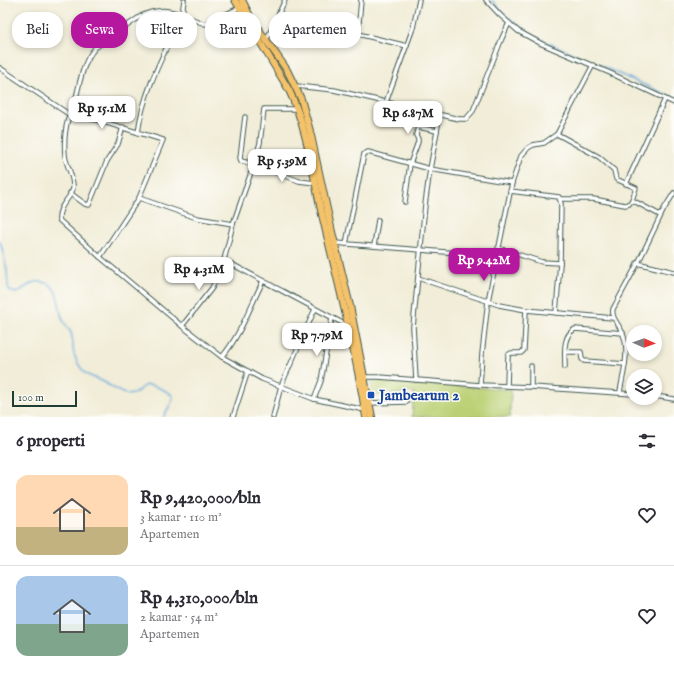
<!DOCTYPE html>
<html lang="id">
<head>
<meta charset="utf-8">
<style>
	:root { --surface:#fff; --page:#f7f7f7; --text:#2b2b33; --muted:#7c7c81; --line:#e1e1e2; --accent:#b5179e }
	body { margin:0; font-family:"IM FELL English",serif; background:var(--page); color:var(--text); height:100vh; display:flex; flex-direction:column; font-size:15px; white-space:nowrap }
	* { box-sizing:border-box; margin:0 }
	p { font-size:13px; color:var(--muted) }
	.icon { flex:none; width:22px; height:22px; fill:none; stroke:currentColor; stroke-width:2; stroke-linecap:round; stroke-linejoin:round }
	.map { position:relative; height:417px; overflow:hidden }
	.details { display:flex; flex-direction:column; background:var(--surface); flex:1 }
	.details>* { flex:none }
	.hud { position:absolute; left:12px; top:12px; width:400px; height:36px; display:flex; gap:8px }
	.needle { width:26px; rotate:92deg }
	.controls { position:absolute; left:626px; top:325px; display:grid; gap:8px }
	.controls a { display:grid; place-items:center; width:36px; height:36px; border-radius:50%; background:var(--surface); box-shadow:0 2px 6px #0003; font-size:20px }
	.scale { position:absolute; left:12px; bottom:10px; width:65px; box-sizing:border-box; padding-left:4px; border:2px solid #1f3d34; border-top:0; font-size:11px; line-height:14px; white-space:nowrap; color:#1f3d34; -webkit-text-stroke:3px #fdfcf7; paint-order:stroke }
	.price { position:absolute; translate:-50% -34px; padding:0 9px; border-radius:8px; background:#fff; color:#222; font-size:13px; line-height:26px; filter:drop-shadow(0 1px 2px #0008) }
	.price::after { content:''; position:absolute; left:50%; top:24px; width:12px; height:9px; margin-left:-6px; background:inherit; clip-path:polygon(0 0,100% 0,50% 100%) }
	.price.selected { background:var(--accent); color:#fff }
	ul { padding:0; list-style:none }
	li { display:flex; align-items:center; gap:12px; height:100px; padding:0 16px }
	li+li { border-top:1px solid var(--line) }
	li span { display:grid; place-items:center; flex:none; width:112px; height:80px; border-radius:12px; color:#555 }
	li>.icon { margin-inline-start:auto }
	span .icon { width:48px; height:48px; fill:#fffc; stroke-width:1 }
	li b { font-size:17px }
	h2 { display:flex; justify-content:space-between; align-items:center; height:48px; padding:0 16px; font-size:17px }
	.chip { padding:0 14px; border-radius:16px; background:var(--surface); box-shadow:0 2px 6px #0003; font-size:14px; line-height:36px }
	.chip.selected { background:var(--accent); color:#fff }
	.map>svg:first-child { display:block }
	.green { fill:#bbd074; stroke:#6d8654 }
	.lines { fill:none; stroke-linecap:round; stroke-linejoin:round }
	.stream { stroke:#6cacdf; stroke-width:1.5 }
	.street-casing { stroke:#3e574d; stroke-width:5.5 }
	.highway-casing { stroke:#3e574d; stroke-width:8 }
	.street { stroke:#fff; stroke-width:3.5 }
	.highway { stroke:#f4c26a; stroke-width:6 }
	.transit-dot { fill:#1a4fb4; stroke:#fdfcf7; stroke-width:1.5 }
	.labels { text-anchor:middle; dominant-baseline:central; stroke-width:3; stroke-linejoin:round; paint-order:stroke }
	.transit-label { font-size:15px; font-weight:bold; fill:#164399; stroke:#fdfcf7; text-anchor:start }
</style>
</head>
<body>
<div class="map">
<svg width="674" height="417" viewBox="0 0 674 417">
	<rect width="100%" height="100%" fill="#fdfcf7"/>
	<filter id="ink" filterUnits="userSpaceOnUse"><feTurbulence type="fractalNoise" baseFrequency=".025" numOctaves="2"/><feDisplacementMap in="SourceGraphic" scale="8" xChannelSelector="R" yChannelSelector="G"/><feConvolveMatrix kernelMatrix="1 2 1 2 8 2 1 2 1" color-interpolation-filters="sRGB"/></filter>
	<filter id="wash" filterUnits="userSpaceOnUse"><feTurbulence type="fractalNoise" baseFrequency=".012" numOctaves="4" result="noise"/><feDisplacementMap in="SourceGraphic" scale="16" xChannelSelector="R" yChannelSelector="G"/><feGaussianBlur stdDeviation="0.9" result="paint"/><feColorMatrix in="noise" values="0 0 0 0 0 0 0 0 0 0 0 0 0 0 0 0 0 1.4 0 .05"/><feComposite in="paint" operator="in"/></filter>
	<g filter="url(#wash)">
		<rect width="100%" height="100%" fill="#f1edd8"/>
		<polygon class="green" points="370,379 511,390 510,417 412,417 414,392 373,396"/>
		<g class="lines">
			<g class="stream">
				<polyline points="492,0 505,15 535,37 674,98"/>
				<path d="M0,241l7,28 1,18 2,4 6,2 18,-11c26,-3 23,19 28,36 2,6 7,10 9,15 2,6 2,10 2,16 1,8 6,18 12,24 5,4 11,5 17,8 8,4 15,11 24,13 11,3 13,-8 21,-9 6,0 26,7 26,13 0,4 -8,14 -9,19"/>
			</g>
		</g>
	</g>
	<g filter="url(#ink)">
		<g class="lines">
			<g class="street-casing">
				<g id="street">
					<path d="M184,0l-2,15c-15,-6 -27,-6 -41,1l-46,32c-13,15 -15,35 -20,54 -1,6 -5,11 -7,17 -3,11 -4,24 -3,36 1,11 9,21 8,33 -1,10 -15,16 -14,32l41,37 82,69 40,31 40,22 52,20 51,11"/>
					<polyline points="486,0 500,15 518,31 542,44 610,73 674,103"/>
					<polyline points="345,33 358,34 407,46"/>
					<polyline points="358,34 361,0"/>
					<polyline points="267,39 285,0"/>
					<polyline points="0,68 70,115 97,120 163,140 139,198 100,257"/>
					<polyline points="296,86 334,90 459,119 466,119 473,111 502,38 509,23"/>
					<polyline points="386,102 413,28 419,0"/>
					<polyline points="245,117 240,158 241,161 254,164 299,181 315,183"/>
					<polyline points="418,127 437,131"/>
					<path d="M138,133c5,-42 27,-81 44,-118l23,9 34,-16"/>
					<polyline points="557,134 599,157 614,170 616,179 636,188 632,200 660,215"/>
					<polyline points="626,184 665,99"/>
					<polyline points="510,191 559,197 561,204 560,263"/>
					<polyline points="70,193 85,204 89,205 107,161 118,144 123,127"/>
					<polyline points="139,198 197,218 233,224"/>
					<polyline points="560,199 593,199 625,205 629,204 632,200"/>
					<polyline points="405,202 410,164 418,142 418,139 416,135 422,110"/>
					<polyline points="335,243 458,253 496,260"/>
					<polyline points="346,244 364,154 368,152 430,169 512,183"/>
					<polyline points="374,246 378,220"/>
					<polyline points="498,248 542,262 560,263 556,313"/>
					<polyline points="224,260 348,326"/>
					<polyline points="637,263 674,272"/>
					<polyline points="418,278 499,305 526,310 613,318"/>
					<polyline points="182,326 212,288 224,260 233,224 254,164 260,143 264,109 297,109"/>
					<polyline points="565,352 581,352 582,359 584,361 625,364"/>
					<path d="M222,357c18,-21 29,-52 41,-76"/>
					<path d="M565,367c0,-14 -3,-31 10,-38l48,4"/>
					<polyline points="364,377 379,377 480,385 531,387 633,394"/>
					<polyline points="416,380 413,327 425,205 430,169 438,126"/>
					<polyline points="480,385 482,354 488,301 512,183 521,156 528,148 533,145 544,143 557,134 593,65"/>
					<polyline points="507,386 508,355 511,353 521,353 524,350 526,310"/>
					<polyline points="531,387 531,366"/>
					<path d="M620,392c3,-18 10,-40 3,-58 -3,-9 -12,-15 -10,-25l26,-48 25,-52 10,-16"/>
					<polyline points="655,396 674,399"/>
					<polyline points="314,399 321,381 332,318"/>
					<polyline points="369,403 406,402"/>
					<polyline points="233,417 248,371"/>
					<polyline points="273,417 281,386 315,309"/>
				</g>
			</g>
			<g class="highway-casing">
				<g id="highway">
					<path d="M235,0l54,90c18,38 23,80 32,120 16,69 34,137 45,207"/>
					<polyline points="242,0 251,18 287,70 301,99 310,131 332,232 350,306 372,417"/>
				</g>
			</g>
			<use href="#street" class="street"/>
			<use href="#highway" class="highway"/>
		</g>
	</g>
	<rect class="transit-dot" x="367" y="391" width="8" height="8" rx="2"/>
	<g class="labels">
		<g class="transit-label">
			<text x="379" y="395">Jambearum 2</text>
		</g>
	</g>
</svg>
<div class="controls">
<a><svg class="needle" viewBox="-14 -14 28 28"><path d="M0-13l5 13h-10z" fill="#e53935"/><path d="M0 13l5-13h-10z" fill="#7c7c81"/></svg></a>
<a><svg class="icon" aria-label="layers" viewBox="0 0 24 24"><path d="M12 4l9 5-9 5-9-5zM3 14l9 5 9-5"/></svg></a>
</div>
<div class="scale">100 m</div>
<b class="price" style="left:102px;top:130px">Rp 15.1M</b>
<b class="price" style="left:408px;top:135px">Rp 6.87M</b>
<b class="price" style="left:282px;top:183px">Rp 5.39M</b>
<b class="price selected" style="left:484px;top:282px">Rp 9.42M</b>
<b class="price" style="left:199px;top:291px">Rp 4.31M</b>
<b class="price" style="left:317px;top:357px">Rp 7.79M</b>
<div class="hud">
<a class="chip">Beli</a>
<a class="chip selected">Sewa</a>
<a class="chip">Filter</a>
<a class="chip">Baru</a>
<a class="chip">Apartemen</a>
</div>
</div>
<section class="details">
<h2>6 properti<svg class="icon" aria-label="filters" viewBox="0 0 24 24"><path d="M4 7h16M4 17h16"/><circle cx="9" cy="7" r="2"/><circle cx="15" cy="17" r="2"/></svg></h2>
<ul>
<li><span style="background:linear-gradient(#ffd9b3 65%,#c2b280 0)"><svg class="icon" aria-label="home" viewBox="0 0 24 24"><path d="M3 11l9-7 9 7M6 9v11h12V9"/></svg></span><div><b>Rp 9,420,000/bln</b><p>3 kamar · 110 m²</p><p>Apartemen</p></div><svg class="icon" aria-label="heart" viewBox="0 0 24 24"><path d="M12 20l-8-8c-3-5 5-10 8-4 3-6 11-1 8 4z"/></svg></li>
<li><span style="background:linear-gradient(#a9c7e8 60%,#7fa58c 0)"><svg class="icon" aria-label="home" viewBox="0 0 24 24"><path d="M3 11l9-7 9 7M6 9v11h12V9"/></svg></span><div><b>Rp 4,310,000/bln</b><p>2 kamar · 54 m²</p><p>Apartemen</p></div><svg class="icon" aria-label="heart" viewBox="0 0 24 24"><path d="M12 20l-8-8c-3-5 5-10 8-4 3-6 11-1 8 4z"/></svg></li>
</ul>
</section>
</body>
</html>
